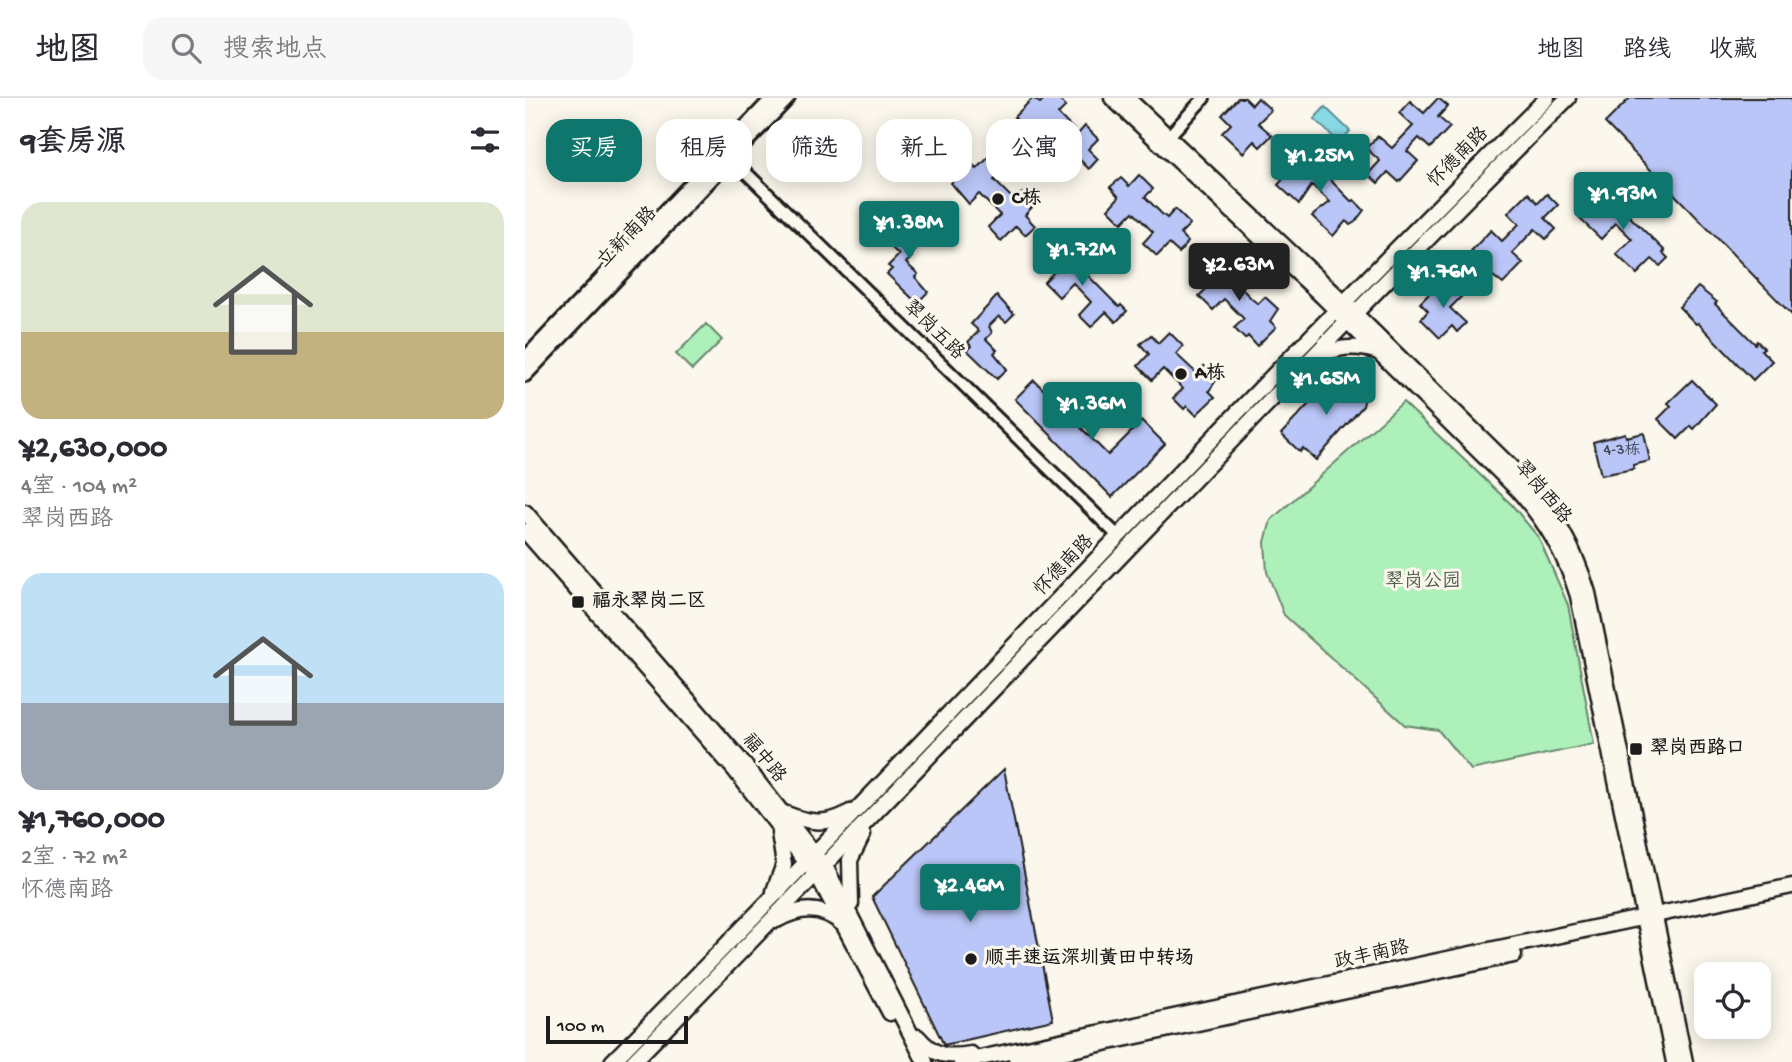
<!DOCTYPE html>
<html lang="zh">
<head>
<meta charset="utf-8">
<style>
	:root { --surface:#fff; --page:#f7f7f7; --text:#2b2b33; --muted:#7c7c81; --line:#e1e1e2; --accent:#0f766e }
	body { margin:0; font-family:"Gochi Hand","LXGW WenKai TC",sans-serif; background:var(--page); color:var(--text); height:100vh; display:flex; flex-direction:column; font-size:26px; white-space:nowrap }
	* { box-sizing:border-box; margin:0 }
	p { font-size:23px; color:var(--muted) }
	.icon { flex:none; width:38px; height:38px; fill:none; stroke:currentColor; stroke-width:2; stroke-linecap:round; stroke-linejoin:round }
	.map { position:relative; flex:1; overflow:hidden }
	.details { display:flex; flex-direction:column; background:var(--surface); width:525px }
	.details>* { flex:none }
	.banner { position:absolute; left:21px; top:21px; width:665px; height:63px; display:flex; gap:14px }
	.buttons { position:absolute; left:1169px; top:864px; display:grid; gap:14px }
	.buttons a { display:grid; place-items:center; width:77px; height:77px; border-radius:14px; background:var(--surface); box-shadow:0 4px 18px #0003; font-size:35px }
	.scale { position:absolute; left:21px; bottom:18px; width:142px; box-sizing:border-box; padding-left:7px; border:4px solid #1c1c1c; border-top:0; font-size:19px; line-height:24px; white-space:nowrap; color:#1c1c1c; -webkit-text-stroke:5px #fbf7ec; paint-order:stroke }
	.price { position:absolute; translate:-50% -60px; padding:0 16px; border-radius:7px; background:var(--accent); color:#fff; font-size:23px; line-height:46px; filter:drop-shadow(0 2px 4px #0008) }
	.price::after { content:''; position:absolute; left:50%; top:42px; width:21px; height:16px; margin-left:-10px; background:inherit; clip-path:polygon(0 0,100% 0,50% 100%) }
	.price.selected { background:#222; color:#fff }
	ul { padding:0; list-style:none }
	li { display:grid; align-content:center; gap:14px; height:371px; padding:0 21px }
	li span { display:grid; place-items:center; height:217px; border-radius:21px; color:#555 }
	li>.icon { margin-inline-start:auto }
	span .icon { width:126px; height:126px; fill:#fffc; stroke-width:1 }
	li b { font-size:30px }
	h2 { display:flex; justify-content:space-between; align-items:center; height:84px; padding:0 21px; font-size:30px }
	.chip { padding:0 24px; border-radius:21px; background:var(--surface); box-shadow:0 4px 18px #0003; font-size:24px; line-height:63px }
	.chip.selected { background:var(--accent); color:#fff }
	header { display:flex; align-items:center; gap:42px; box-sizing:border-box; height:98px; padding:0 35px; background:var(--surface); border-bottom:2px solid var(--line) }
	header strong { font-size:33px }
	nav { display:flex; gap:38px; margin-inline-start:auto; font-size:24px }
	.search { width:490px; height:63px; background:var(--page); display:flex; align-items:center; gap:18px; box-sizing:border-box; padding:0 24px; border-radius:21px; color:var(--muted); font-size:26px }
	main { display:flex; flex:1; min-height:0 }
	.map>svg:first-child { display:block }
	.green { fill:#aef0ba; stroke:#65866b; stroke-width:2 }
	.water { fill:#89d9e5; stroke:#5d8d95; stroke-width:2 }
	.building { fill:#bac6f7; stroke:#1c1c1c; stroke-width:2 }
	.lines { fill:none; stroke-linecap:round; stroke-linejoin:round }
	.minor-casing { stroke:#1c1c1c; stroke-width:16 }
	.tertiary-casing { stroke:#1c1c1c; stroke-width:18 }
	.secondary-casing { stroke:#1c1c1c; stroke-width:19 }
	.minor { stroke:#fbf7ec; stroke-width:10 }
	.tertiary { stroke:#fbf7ec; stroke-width:12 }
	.secondary { stroke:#fbf7ec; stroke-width:14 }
	.poi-dot { fill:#1c1c1c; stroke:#fbf7ec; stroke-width:2.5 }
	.labels { text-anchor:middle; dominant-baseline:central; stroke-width:6; stroke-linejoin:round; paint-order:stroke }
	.number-label { font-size:16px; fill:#444653 }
	.street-label { font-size:19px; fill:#1c1c1c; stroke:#fbf7ec }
	.poi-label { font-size:19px; font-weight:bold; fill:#1c1c1c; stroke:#fbf7ec; text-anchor:start }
	.park-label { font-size:19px; fill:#485c4b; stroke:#fbf7ec }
</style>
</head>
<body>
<header>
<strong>地图</strong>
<div class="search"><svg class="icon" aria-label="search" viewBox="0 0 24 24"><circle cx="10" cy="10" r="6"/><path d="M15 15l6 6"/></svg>搜索地点</div>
<nav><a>地图</a><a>路线</a><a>收藏</a></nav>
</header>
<main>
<section class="details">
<h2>9套房源<svg class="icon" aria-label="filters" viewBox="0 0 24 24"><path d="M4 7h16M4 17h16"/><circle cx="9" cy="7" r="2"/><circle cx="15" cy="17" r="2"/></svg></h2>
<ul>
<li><span style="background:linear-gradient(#dfe7d0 60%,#c2b280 0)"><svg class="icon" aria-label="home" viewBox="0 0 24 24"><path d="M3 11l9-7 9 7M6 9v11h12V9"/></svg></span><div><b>¥2,630,000</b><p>4室 · 104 m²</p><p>翠岗西路</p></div></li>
<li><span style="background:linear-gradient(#bfe0f5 60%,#9aa5b1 0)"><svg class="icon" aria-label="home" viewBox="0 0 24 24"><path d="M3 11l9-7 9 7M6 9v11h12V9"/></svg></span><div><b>¥1,760,000</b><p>2室 · 72 m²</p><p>怀德南路</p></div></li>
</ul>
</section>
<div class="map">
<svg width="1267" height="964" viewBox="0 0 1267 964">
	<rect width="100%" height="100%" fill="#fbf7ec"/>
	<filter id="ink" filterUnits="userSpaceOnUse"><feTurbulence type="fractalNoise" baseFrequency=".0143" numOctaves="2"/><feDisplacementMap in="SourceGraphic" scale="14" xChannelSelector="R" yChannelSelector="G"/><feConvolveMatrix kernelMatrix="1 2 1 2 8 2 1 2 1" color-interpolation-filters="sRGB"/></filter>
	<g filter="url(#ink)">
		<g class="green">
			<polygon points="181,226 197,242 167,272 151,256"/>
			<polygon points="878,304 987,407 1014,440 1043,507 1069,646 946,672 913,632 880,627 759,517 742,474 740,444 746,422"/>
		</g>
		<polygon class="water" points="800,9 825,33 815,45 789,21"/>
		<g class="building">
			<polygon points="508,0 515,5 520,0 532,0 541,8 533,16 553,36 560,28 573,41 563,51 573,61 564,71 555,62 540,76 526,63 539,51 518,30 508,39 489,19"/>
			<polygon points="713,0 720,0 727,7 733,0 746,12 733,25 747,37 735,49 729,43 718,55 697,35 706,26 697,17"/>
			<polygon points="913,0 923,8 913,19 925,29 905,50 894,40 882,53 893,63 874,84 863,74 853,85 843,76 855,63 841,50 853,38 867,50 888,28 874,15 885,3 899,15"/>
			<polygon points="1105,0 1267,0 1267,217 1080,25"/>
			<polygon points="777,53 827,104 829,102 839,112 830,124 825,127 821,123 808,138 787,118 805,104 787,87 774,106 753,87 766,72 763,69 765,63"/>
			<polygon points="463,60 477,75 469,82 489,102 497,95 509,107 500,117 510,128 500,137 491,128 476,143 463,129 475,117 454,96 444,106 426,85 446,65 452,71"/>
			<polygon points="614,77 628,91 620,99 636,115 642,120 650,111 665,126 655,136 663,144 654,155 644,146 632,158 618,145 628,134 608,114 597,125 583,111 594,99 585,89 596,80 604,88"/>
			<polygon points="1079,89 1096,106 1094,108 1140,153 1138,155 1143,160 1135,168 1127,161 1112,176 1091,156 1107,141 1091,125 1076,141 1055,121"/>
			<polygon points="1003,95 1013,105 1022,96 1033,107 1020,120 1031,131 1021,141 1010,131 987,155 998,165 978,186 954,167 957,163 946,153 966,132 977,143 994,126 983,115"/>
			<polygon points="393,122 410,139 401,148 395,142 385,152 387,159 381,165 393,176 390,179 403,194 392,205 362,176 367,171 363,168 374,157 367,150"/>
			<polygon points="534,148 594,209 596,207 602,213 591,224 581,214 566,229 554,217 566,204 548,185 534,199 519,184 533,170 522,160"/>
			<polygon points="705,165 719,179 712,186 727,201 733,206 740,199 753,211 745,223 751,229 732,248 723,238 720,241 709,230 719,221 699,201 688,212 674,198 686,186 676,177 687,168 694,175"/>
			<polygon points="915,185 925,194 932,186 940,195 925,210 941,225 932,234 927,228 915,240 896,221 903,213 895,205"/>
			<polygon points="1173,189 1192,204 1190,206 1230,246 1232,243 1239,250 1236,252 1247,263 1228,282 1173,225 1171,226 1154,209"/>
			<polygon points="472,198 489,216 481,224 474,218 464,228 467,235 461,241 472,252 469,255 482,271 472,281 442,252 446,248 443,244 454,233 446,226"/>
			<polygon points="644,234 658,248 651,256 666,270 672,275 679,268 692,281 684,293 690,299 671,317 662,308 659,311 648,300 658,291 638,271 627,282 613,268 624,256 615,246 626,237 633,245"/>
			<polygon points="808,280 827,282 841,294 838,308 791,362 778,350 775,354 756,336"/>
			<polygon points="509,282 583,357 617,323 640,346 587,399 490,301"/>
			<polygon points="1167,282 1191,306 1169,331 1166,328 1153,341 1133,321 1146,308 1143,305"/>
			<polygon points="1100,335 1101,339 1119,335 1125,363 1108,367 1109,371 1076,377 1068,344"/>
			<polygon points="479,671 528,922 419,947 347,799"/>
		</g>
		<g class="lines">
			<g class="minor-casing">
				<g id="minor">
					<polyline points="643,39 679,0"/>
					<polyline points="200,54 594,439"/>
				</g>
			</g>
			<g class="tertiary-casing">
				<g id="tertiary">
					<polyline points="0,261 248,0"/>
					<polyline points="0,277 263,0"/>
				</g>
			</g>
			<g class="secondary-casing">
				<g id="secondary">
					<path d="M587,0l210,198 196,194c29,33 47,64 60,106l96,466"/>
					<path d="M602,0l208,196 191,188c30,34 49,67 62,111l97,469"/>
					<path d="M789,260c21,-11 41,-14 64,-6"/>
					<polyline points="0,414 217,664 302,772 400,964"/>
					<polyline points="0,433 209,671 295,782 365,915"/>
					<path d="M259,715c25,10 43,13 66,-1"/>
					<polyline points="249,793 259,766 254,735"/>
					<polyline points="326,806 325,762 338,736"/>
					<path d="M252,822c23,-13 44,-14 64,3"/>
					<path d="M393,939c16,19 29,21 53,17"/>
					<path d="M87,964c314,-319 617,-649 935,-964"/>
					<path d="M108,964c314,-319 617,-648 935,-964"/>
					<polyline points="436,964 1267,788"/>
					<polyline points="491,964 989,857"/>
				</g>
			</g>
			<use href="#minor" class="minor"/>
			<use href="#tertiary" class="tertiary"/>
			<use href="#secondary" class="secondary"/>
		</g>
	</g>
	<g class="poi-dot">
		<circle cx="473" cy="101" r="7"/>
		<circle cx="656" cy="276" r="7"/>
		<rect x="46" y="497" width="14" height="14" rx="3.5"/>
		<rect x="1104" y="644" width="14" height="14" rx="3.5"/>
		<circle cx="446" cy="861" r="7"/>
	</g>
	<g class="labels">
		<g class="number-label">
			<text x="1097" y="353">4-3栋</text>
		</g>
		<g class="street-label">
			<text transform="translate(934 60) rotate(-45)">怀德南路</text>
			<text transform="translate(103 140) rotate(-46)">立新南路</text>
			<text transform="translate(408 233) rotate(44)">翠岗五路</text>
			<text transform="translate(1017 395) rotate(50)">翠岗西路</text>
			<text transform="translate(540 468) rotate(-46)">怀德南路</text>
			<text transform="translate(238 661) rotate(51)">福中路</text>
			<text transform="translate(847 858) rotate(-12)">政丰南路</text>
		</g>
		<g class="poi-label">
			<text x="487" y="101">C栋</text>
			<text x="670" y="276">A栋</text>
			<text x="67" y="504">福永翠岗二区</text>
			<text x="1125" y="651">翠岗西路口</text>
			<text x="460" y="861">顺丰速运深圳黄田中转场</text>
		</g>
		<g class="park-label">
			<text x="898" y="484">翠岗公园</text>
		</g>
	</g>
</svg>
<div class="buttons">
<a><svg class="icon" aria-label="locate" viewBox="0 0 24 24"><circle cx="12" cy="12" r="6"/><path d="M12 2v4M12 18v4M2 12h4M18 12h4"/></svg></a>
</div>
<div class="scale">100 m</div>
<b class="price" style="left:795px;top:96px">¥1.25M</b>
<b class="price" style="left:1098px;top:134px">¥1.93M</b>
<b class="price" style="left:384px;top:163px">¥1.38M</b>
<b class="price" style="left:557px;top:190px">¥1.72M</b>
<b class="price selected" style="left:714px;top:205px">¥2.63M</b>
<b class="price" style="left:918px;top:212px">¥1.76M</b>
<b class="price" style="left:801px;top:319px">¥1.65M</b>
<b class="price" style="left:567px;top:344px">¥1.36M</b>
<b class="price" style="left:445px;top:826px">¥2.46M</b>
<div class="banner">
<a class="chip selected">买房</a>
<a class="chip">租房</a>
<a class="chip">筛选</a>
<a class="chip">新上</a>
<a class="chip">公寓</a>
</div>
</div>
</main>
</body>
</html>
